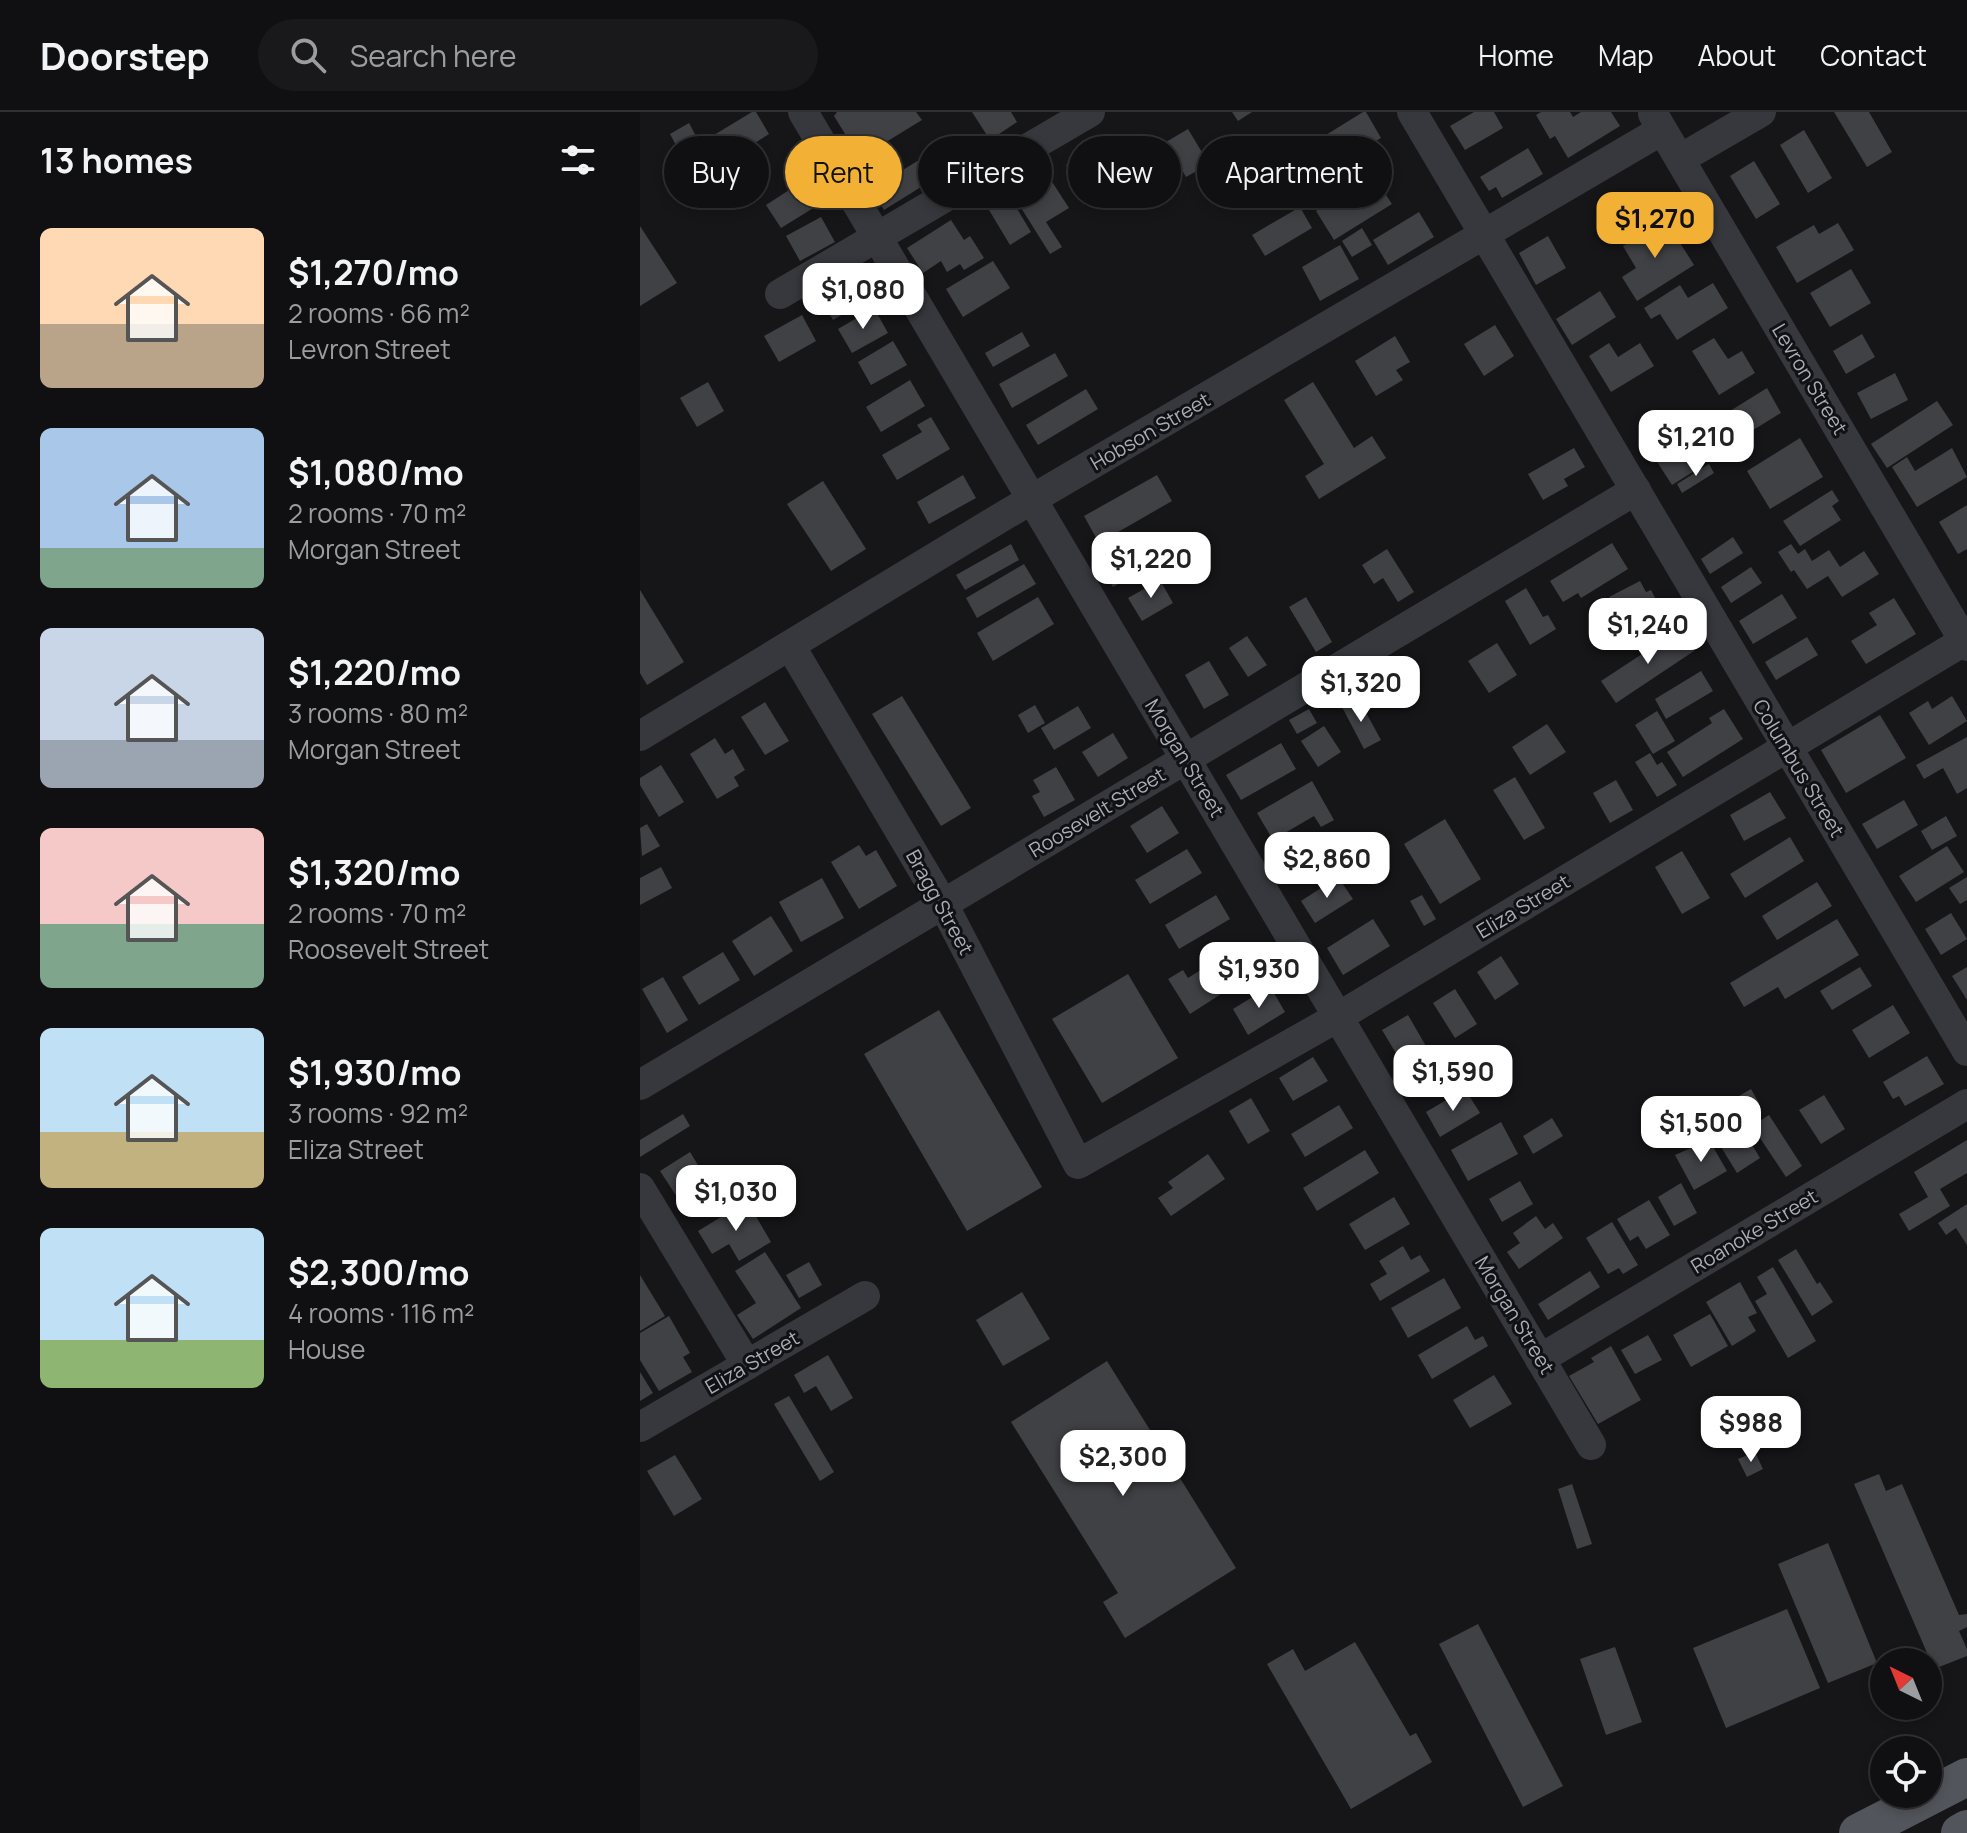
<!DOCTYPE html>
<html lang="en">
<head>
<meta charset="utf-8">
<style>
	:root { --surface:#101012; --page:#19191b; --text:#f1f3f6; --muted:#9c9d9f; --line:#303032; --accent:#f2b134 }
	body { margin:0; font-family:Manrope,sans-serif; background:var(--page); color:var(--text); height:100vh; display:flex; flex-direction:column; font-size:30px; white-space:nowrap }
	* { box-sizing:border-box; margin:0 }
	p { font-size:26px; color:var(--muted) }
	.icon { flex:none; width:44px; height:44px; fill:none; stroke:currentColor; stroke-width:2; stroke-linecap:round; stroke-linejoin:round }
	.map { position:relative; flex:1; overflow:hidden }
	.drawer { display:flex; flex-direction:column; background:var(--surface); width:640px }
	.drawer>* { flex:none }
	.banner { position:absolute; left:24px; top:24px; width:760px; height:72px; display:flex; gap:16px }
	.needle { width:52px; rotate:317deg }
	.controls { position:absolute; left:1230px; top:1536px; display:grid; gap:16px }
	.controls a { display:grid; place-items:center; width:72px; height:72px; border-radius:50%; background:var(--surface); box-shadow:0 4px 12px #0003,0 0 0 2px var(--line); font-size:40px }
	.price { position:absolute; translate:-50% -68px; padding:0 18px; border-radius:16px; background:#fff; color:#222; font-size:26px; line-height:52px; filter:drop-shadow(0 2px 4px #0008) }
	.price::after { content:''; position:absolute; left:50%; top:48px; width:24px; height:18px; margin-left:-12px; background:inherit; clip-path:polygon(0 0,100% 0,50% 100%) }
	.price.current { background:var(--accent); color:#111 }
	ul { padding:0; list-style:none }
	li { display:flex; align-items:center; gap:24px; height:200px; padding:0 40px }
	li span { display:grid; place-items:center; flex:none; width:224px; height:160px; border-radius:12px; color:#555 }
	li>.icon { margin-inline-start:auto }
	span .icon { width:96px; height:96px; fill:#fffc; stroke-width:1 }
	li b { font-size:34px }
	h2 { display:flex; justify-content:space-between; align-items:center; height:96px; padding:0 40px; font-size:34px }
	.chip { padding:0 28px; border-radius:36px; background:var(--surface); box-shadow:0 4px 12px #0003,0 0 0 2px var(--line); font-size:28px; line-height:72px }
	.chip.current { background:var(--accent); color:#111 }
	header { display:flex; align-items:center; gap:48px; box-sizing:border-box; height:112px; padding:0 40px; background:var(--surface); border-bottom:2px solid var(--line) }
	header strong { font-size:38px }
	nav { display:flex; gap:44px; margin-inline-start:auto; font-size:28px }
	.search { width:560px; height:72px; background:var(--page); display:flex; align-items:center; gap:20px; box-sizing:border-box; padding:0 28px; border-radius:44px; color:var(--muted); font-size:30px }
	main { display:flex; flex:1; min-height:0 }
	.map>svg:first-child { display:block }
	.building { fill:#404145 }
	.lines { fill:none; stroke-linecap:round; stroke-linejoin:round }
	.minor { stroke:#37383d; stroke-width:30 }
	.major { stroke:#53555c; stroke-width:38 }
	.labels { text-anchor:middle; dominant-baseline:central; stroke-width:6; stroke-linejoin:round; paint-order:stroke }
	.street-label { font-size:20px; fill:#a8adb8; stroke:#111113 }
</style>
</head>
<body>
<header>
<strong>Doorstep</strong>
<div class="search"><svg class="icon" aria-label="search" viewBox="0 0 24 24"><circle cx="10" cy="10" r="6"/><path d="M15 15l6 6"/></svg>Search here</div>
<nav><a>Home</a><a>Map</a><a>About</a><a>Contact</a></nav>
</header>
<main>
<section class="drawer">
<h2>13 homes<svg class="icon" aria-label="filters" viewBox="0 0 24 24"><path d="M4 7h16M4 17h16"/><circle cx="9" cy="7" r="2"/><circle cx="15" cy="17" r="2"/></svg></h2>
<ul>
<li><span style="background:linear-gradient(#ffd9b3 60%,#b9a48a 0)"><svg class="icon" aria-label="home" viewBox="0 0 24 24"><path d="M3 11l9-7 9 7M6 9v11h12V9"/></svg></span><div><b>$1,270/mo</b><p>2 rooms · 66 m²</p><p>Levron Street</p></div></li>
<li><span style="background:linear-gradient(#a9c7e8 75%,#7fa58c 0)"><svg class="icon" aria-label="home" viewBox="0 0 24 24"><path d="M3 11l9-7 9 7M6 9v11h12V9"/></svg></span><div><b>$1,080/mo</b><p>2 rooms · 70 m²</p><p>Morgan Street</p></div></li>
<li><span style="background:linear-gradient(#c9d6e8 70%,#9aa5b1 0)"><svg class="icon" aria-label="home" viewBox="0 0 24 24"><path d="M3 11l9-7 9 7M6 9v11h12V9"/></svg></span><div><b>$1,220/mo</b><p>3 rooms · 80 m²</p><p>Morgan Street</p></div></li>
<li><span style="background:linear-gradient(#f6c9c9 60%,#7fa58c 0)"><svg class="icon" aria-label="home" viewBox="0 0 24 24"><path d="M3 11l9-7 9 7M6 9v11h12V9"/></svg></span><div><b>$1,320/mo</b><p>2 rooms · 70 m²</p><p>Roosevelt Street</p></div></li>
<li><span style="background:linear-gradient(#bfe0f5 65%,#c2b280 0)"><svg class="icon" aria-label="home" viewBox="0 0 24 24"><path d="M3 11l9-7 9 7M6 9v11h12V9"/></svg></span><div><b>$1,930/mo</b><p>3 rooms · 92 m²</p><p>Eliza Street</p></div></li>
<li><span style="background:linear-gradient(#bfe0f5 70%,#8fb573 0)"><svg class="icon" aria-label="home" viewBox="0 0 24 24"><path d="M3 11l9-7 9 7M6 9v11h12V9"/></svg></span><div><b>$2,300/mo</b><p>4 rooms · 116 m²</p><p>House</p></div></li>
</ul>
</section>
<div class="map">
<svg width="1327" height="1721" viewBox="0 0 1327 1721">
	<rect width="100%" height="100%" fill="#161618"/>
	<g class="building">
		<polygon points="112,0 116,0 129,22 89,47 74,23"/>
		<polygon points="197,0 276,0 282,8 220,46 194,4"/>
		<polygon points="332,0 371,0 377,10 350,28"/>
		<polygon points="592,0 612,0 598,9"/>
		<polygon points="723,0 726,0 741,26 690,57 673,31"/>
		<polygon points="834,0 854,0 863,16 825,38 810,14"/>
		<polygon points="901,0 930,0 933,5 941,0 971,0 980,14 928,46 915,24 910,27 896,3"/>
		<polygon points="1194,0 1229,0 1252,40 1227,55"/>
		<polygon points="49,11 57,26 38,37 30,22"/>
		<polygon points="548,17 569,52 546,65 526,30"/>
		<polygon points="1164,18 1192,66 1168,81 1140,33"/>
		<polygon points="503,24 528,64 504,79 480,38"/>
		<polygon points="888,36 903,62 862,86 856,75 849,79 840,65"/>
		<polygon points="449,39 475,82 452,96 426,53"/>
		<polygon points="292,40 305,60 244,98 232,77"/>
		<polygon points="733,48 747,69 740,74 752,92 694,128 676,99 722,70 715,59"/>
		<polygon points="1114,49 1140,92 1116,107 1090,64"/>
		<polygon points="407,62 429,96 406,110 422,135 410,142 373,83"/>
		<polygon points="160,71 175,95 141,116 126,93"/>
		<polygon points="370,85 391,120 370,133 349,98"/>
		<polygon points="660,95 672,116 625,144 612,123"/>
		<polygon points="779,100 794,125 748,153 733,128"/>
		<polygon points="181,105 195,130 160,149 146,124"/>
		<polygon points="1025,107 1054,153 997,189 982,165 996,156 983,134"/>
		<polygon points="311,108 324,128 330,124 344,146 324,158 320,152 307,160 301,149 283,161 267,136"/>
		<polygon points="1198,111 1214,138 1157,171 1136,135 1174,113 1179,122"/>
		<polygon points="0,114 37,171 0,194"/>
		<polygon points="722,116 732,133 712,145 702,129"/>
		<polygon points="908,124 926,156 896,173 879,141"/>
		<polygon points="700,133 719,167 680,189 662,155"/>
		<polygon points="353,149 370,176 323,205 306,177"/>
		<polygon points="1211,157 1231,191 1190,215 1170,181"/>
		<polygon points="214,163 229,187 193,208 179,185"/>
		<polygon points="1073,171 1088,196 1037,228 1020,202 1011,207 1004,196 1040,173 1048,186"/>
		<polygon points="960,179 976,205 932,233 916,207"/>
		<polygon points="234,196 248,221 212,241 198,217"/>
		<polygon points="162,203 176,229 139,250 124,224"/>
		<polygon points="855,213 874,244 844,264 824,232"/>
		<polygon points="382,220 390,234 353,255 345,241"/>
		<polygon points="1222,222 1235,245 1206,262 1193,239"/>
		<polygon points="755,224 770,250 756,258 763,268 736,284 715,249"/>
		<polygon points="1074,226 1088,247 1102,239 1115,261 1079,283 1052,239"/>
		<polygon points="253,229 267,253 231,273 218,250"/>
		<polygon points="969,231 978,245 1000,231 1014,254 971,280 949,244"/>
		<polygon points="415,241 428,264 372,296 359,272"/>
		<polygon points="1255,261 1268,288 1231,307 1217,281"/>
		<polygon points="270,268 285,294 241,320 226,295"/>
		<polygon points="68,270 84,299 57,315 40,286"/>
		<polygon points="673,270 714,336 732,324 746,346 679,387 665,364 684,352 644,288"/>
		<polygon points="1127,276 1141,301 1097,328 1082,304"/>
		<polygon points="446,277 458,297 398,333 386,313"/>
		<polygon points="1297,289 1313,313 1247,356 1231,332"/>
		<polygon points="291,305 310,337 257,368 242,343 282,320 277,313"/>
		<polygon points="1042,316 1064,353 1032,373 1014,345 1027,337 1022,329"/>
		<polygon points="1160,326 1183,365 1130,397 1107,359"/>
		<polygon points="934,336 945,355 924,367 928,374 903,388 888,362"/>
		<polygon points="1312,336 1327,365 1277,395 1252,355 1267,345 1275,359"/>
		<polygon points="1069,352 1074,361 1042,381 1037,372"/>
		<polygon points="323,363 336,386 289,412 277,390"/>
		<polygon points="517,363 532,389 459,431 444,404"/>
		<polygon points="183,369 226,437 191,459 147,392"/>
		<polygon points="1192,378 1199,389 1192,394 1201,408 1160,434 1143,409"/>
		<polygon points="1327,393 1327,437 1318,442 1299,410"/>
		<polygon points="503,425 517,450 473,475 459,450"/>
		<polygon points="1093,425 1103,441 1070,462 1061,447"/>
		<polygon points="550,429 562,450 540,463 527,442"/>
		<polygon points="972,431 988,457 941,486 938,481 923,490 910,469"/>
		<polygon points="371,432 379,448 325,478 316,463"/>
		<polygon points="1151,432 1158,442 1165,437 1172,449 1189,438 1200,455 1224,439 1239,462 1202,485 1188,464 1167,477 1154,458 1151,460 1138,440"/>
		<polygon points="747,437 774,480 758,490 743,466 734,472 722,453"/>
		<polygon points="384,452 396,472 337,506 326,486"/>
		<polygon points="1111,455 1122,471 1091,491 1081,475"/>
		<polygon points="520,468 533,491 502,509 488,486"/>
		<polygon points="1000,469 1006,480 1011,478 1024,503 982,525 973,506 979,503 969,485"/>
		<polygon points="886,476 903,505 908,503 916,517 890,533 865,489"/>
		<polygon points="0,478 44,550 7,573 0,561"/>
		<polygon points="1142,482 1157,506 1113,532 1099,509"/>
		<polygon points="398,485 414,512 353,549 337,521"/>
		<polygon points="666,485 692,530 676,540 649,495"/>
		<polygon points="1254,486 1276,522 1226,552 1211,529 1237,513 1229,501"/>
		<polygon points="1040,517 1054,539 976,591 961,569"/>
		<polygon points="607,524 627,553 608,565 589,536"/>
		<polygon points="1167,525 1178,543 1136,568 1125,550"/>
		<polygon points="857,531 877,563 849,581 828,549"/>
		<polygon points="569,549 589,583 564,597 545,563"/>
		<polygon points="1061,559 1073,579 1026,607 1015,587"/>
		<polygon points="262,584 331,696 301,714 232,602"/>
		<polygon points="1312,584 1327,609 1289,633 1269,601 1288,589 1292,597"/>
		<polygon points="718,586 741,628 724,637 702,595"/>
		<polygon points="125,590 149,629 125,643 101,605"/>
		<polygon points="395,593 405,611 388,621 378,603"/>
		<polygon points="438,594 451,616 414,638 401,616"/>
		<polygon points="669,597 677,611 657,622 649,608"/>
		<polygon points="1084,597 1103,627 1043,665 1027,640 1072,611 1069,606"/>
		<polygon points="1017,599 1035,629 1013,642 995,613"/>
		<polygon points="1240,603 1266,646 1206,681 1181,638"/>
		<polygon points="907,612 926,640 890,663 872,635"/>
		<polygon points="684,614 701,640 678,655 661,629"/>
		<polygon points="473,621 488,646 458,665 442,640"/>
		<polygon points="1327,625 1327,676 1317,682 1303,656 1284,667 1276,653"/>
		<polygon points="75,626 85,642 93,637 105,658 94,665 99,674 77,687 50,642"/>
		<polygon points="641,631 656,657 601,688 586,663"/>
		<polygon points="1010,641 1017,653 1022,650 1037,673 1017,685 995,650"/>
		<polygon points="21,653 44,690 19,705 0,673 0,666"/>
		<polygon points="416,655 435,688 404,705 392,684 400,680 393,668"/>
		<polygon points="875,665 905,716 884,728 853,678"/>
		<polygon points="976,668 993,698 970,711 953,681"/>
		<polygon points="672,669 694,708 681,715 674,704 633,728 617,701"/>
		<polygon points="1130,680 1146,706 1104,729 1090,703"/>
		<polygon points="1264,688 1278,713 1237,737 1222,712"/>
		<polygon points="522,694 539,721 507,741 490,714"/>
		<polygon points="1306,704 1317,724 1292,738 1281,719"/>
		<polygon points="805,707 841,767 800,792 764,732"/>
		<polygon points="7,712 20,734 2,744 0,716"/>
		<polygon points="1150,725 1164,749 1105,786 1090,762"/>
		<polygon points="219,733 226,744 236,738 257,774 219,797 191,750"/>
		<polygon points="1307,734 1324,760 1276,790 1259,764"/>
		<polygon points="547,737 562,761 510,792 495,768"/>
		<polygon points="1042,739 1070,786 1042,802 1015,755"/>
		<polygon points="21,755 32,776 0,793 0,766"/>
		<polygon points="698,765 713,787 675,811 661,789"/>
		<polygon points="1327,765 1327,788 1320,792 1309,776"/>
		<polygon points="182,766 204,806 161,830 139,790"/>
		<polygon points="1177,770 1192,794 1137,828 1122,804"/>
		<polygon points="576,783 590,807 539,837 525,813"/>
		<polygon points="782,783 796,807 784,814 770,789"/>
		<polygon points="1311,801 1327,827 1301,843 1285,817"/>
		<polygon points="131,804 153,839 114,864 92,829"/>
		<polygon points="733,807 750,834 703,863 687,836"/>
		<polygon points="1197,807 1219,843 1145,887 1138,875 1104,895 1090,871"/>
		<polygon points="603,831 620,857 550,902 528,867 543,858 548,866"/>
		<polygon points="83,840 100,868 59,893 42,865"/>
		<polygon points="861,844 879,872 855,888 837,860"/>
		<polygon points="1220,855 1232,874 1192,898 1180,879"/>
		<polygon points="1327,855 1327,888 1312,864"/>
		<polygon points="488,862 538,946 462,991 412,907"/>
		<polygon points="23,865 48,908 27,921 2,877"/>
		<polygon points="630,874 645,900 608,923 593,897"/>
		<polygon points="815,877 837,912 815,926 793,891"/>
		<polygon points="1253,893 1270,921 1229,946 1212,918"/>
		<polygon points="299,898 402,1075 327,1119 224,942"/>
		<polygon points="768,903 794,948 769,963 742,918"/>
		<polygon points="1287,944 1304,972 1265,994 1259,984 1253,987 1243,970"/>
		<polygon points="673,945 688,969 653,989 639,966"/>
		<polygon points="825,977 840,1001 800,1025 786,1000"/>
		<polygon points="1111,977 1119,991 1107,997 1099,984"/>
		<polygon points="1184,983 1205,1017 1181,1032 1159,998"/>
		<polygon points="611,986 630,1019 608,1032 589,999"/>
		<polygon points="699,993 713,1016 665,1045 651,1022"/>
		<polygon points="43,1002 50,1014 0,1045 0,1028"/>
		<polygon points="1094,1003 1120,1046 1097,1061 1070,1017"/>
		<polygon points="1129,1003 1162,1054 1146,1065 1112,1014"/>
		<polygon points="912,1006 923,1024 893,1042 883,1024"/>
		<polygon points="861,1010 878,1042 828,1069 811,1038"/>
		<polygon points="1069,1028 1087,1059 1054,1078 1035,1043"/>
		<polygon points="1327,1028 1327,1061 1300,1077 1310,1094 1269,1119 1259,1102 1288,1085 1274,1060"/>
		<polygon points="725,1038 739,1061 677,1099 663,1076"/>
		<polygon points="50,1040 66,1066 37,1085 20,1059"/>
		<polygon points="568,1042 585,1067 531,1104 518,1086 533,1076 528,1070"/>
		<polygon points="880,1069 893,1092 862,1110 849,1087"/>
		<polygon points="1041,1071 1057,1101 1034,1114 1018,1085"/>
		<polygon points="754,1085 770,1112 725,1138 709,1112"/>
		<polygon points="1009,1088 1030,1123 1006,1137 998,1124 990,1129 977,1107"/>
		<polygon points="107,1089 131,1130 99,1149 89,1132 72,1142 58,1119"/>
		<polygon points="1327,1092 1327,1133 1316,1116 1306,1123 1298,1111"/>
		<polygon points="896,1104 905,1117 913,1111 923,1126 879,1157 867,1140 880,1131 873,1121"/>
		<polygon points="972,1110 998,1153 983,1162 979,1156 968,1162 946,1126"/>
		<polygon points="763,1134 771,1148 780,1143 790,1159 740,1189 730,1172 747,1162 739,1149"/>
		<polygon points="1156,1137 1177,1172 1180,1170 1193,1190 1172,1204 1138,1148"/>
		<polygon points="125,1140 161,1196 113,1227 97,1203 116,1191 95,1159"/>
		<polygon points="169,1150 182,1173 159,1186 146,1163"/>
		<polygon points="1133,1155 1176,1229 1148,1246 1115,1189 1127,1182 1117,1165"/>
		<polygon points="950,1159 960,1175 908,1208 898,1192"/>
		<polygon points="0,1163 25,1204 0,1219"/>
		<polygon points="804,1166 821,1196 768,1226 751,1196"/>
		<polygon points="1100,1170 1117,1201 1108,1205 1116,1219 1092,1234 1066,1190"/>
		<polygon points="382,1180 410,1227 363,1254 336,1208"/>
		<polygon points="1070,1202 1088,1234 1051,1255 1033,1223"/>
		<polygon points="29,1204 50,1241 43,1245 52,1260 19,1279 0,1248 0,1221"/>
		<polygon points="827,1214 835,1228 843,1224 848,1234 792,1267 778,1243"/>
		<polygon points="1008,1223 1022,1248 995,1262 981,1238"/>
		<polygon points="971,1234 1001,1288 958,1312 929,1264 954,1250 951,1246"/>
		<polygon points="188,1243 213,1286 191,1299 176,1274 164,1281 154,1263"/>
		<polygon points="467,1249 596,1456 485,1526 463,1490 478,1481 371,1310"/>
		<polygon points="0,1260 13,1281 0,1289"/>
		<polygon points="854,1263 872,1292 830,1316 813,1288"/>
		<polygon points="149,1284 194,1360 180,1369 134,1292"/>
		<polygon points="1115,1340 1123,1357 1107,1365 1098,1347"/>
		<polygon points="35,1343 62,1387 34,1404 7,1359"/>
		<polygon points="1239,1362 1246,1379 1262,1372 1319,1503 1327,1502 1327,1515 1319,1519 1327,1537 1327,1544 1294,1557 1214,1372"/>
		<polygon points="932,1372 952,1432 937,1437 918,1377"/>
		<polygon points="1188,1431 1237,1551 1188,1571 1138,1452"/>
		<polygon points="1147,1497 1180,1576 1086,1616 1053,1536"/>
		<polygon points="838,1512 923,1674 883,1695 799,1532"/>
		<polygon points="715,1530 770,1624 776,1621 792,1650 711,1697 627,1552 653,1537 665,1559"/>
		<polygon points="975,1535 1002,1610 966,1623 940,1547"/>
	</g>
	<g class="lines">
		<g class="minor">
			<polyline points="163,0 951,1333"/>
			<polyline points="772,0 1327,939"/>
			<polyline points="1013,2 1327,534"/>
			<polyline points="1040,47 1121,0"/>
			<polyline points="140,182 450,0"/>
			<polyline points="151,535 303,792 438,1052 698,905 1324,529"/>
			<polyline points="0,624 365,403 1022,18"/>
			<polyline points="0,973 996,378"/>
			<polyline points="0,1076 107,1253"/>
			<polyline points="900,1247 1327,992"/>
			<polyline points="0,1315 225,1184"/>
		</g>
		<g class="major">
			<polyline points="1218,1721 1327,1665"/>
			<polyline points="1320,1721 1327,1717"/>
		</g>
	</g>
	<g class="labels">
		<g class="street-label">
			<text transform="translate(1170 267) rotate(59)">Levron Street</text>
			<text transform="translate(510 319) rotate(-30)">Hobson Street</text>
			<text transform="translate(545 646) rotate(59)">Morgan Street</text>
			<text transform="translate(1159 656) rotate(59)">Columbus Street</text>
			<text transform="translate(457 700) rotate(-31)">Roosevelt Street</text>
			<text transform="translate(300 790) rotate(61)">Bragg Street</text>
			<text transform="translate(883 794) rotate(-31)">Eliza Street</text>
			<text transform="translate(1114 1119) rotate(-31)">Roanoke Street</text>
			<text transform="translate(875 1203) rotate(59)">Morgan Street</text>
			<text transform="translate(112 1250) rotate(-30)">Eliza Street</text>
		</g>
	</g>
</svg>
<div class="controls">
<a><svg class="needle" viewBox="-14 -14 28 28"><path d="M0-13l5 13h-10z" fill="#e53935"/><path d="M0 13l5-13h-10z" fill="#9c9d9f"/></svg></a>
<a><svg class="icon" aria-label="locate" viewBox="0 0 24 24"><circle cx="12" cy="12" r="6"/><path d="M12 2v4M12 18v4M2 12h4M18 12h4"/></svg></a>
</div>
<b class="price current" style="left:1015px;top:148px">$1,270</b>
<b class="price" style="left:223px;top:219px">$1,080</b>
<b class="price" style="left:1056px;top:366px">$1,210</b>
<b class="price" style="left:511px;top:488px">$1,220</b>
<b class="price" style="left:1008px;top:554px">$1,240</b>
<b class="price" style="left:721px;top:612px">$1,320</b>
<b class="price" style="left:687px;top:788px">$2,860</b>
<b class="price" style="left:619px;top:898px">$1,930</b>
<b class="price" style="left:813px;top:1001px">$1,590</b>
<b class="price" style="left:1061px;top:1052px">$1,500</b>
<b class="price" style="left:96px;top:1121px">$1,030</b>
<b class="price" style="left:1111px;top:1352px">$988</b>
<b class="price" style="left:483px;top:1386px">$2,300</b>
<div class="banner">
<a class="chip">Buy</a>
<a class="chip current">Rent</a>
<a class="chip">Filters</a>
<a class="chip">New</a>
<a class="chip">Apartment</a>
</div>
</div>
</main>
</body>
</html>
